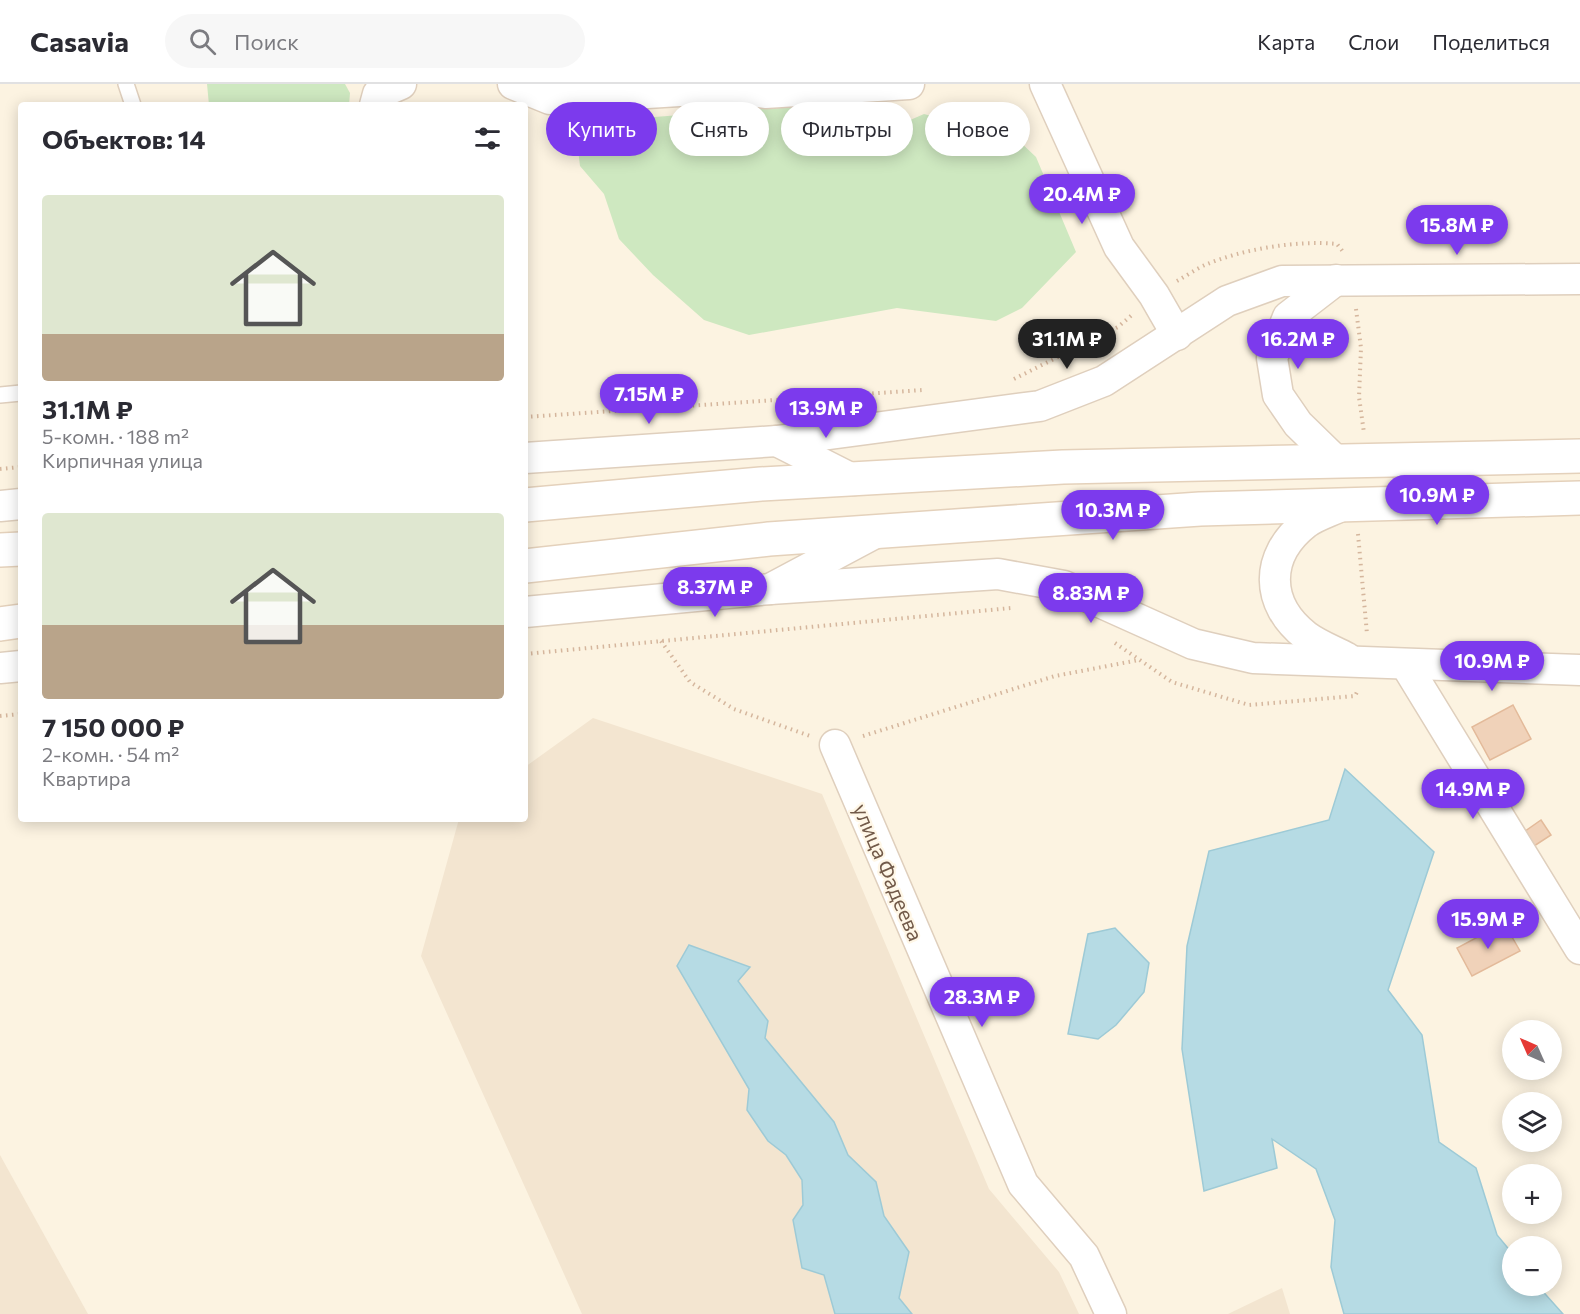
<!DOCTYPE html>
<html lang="ru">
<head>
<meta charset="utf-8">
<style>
	:root { --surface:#fff; --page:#f7f7f7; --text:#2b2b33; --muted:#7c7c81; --line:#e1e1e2; --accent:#7c3aed }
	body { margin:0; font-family:Commissioner,sans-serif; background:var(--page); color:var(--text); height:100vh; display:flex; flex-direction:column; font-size:22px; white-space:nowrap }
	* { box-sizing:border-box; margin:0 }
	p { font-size:20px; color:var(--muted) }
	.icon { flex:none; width:33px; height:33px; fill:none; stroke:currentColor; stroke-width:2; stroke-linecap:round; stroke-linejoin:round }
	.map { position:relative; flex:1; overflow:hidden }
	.details { position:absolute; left:18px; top:18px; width:510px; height:720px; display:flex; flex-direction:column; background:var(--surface); border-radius:6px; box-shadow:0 3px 15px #0003 }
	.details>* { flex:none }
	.hud { position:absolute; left:546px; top:18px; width:570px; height:54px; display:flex; gap:12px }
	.needle { width:39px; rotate:315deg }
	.fabs { position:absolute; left:1502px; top:936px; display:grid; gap:12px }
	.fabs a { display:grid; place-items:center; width:60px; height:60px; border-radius:50%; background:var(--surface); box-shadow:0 3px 15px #0003; font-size:30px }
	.price { position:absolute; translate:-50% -51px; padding:0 14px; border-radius:21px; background:var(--accent); color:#fff; font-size:20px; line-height:39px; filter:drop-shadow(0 2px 3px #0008) }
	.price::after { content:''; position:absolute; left:50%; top:36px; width:18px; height:14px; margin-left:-9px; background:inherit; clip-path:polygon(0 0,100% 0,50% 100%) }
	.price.selected { background:#222; color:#fff }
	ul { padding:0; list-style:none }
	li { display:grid; align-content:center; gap:12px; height:318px; padding:0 24px }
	li span { display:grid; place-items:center; height:186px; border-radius:6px; color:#555 }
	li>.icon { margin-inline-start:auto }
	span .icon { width:108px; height:108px; fill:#fffc; stroke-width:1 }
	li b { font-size:26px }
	h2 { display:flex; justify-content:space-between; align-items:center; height:72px; padding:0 24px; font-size:26px }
	.chip { padding:0 21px; border-radius:27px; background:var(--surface); box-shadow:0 3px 15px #0003; font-size:21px; line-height:54px }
	.chip.selected { background:var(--accent); color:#fff }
	header { display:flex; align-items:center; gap:36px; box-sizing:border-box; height:84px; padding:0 30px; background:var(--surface); border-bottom:2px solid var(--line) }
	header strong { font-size:28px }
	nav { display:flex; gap:33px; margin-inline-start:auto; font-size:21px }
	.search { width:420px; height:54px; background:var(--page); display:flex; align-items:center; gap:15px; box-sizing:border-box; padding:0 21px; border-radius:33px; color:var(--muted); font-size:22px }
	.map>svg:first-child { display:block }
	.residential { fill:#f3e5d0 }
	.green { fill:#cee8c0 }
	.water { fill:#b6dbe4; stroke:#9dcad6; stroke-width:1.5 }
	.building { fill:#f0d2b9; stroke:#e3ba9a; stroke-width:1.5 }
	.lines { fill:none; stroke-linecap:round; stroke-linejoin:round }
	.lane-casing { stroke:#dfcfbd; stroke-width:18 }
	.street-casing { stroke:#dfcfbd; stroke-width:33 }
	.secondary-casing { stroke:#e4d1bb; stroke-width:36 }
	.path { stroke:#d5b69d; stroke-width:4; stroke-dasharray:1.5 4.5; stroke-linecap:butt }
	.lane { stroke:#fff; stroke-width:15 }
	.street { stroke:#fff; stroke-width:30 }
	.secondary { stroke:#fff; stroke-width:33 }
	.labels { text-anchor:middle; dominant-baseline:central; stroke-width:4.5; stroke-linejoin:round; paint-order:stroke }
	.street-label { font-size:21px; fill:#725a49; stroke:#fff7e7 }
</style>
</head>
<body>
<header>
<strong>Casavia</strong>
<div class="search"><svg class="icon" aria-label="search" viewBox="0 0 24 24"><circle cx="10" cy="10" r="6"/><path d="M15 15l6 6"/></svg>Поиск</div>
<nav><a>Карта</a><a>Слои</a><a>Поделиться</a></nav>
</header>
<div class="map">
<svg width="1580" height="1230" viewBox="0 0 1580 1230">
	<rect width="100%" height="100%" fill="#fcf3e1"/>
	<g class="residential">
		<polygon points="593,634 822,710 989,1105 1059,1188 1079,1230 582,1230 421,872 459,735 525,735 525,683"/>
		<polygon points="0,1071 88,1230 0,1230"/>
		<polygon points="1282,1204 1290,1230 1228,1230"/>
	</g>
	<g class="green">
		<polygon points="207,0 345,0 350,9 349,21 209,21"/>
		<polygon points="784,23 815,28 855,60 924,30 1017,55 1036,73 1076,168 1022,224 996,237 897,224 749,251 704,236 653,191 619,155 604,110 580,82 577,57 590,38"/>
	</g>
	<g class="water">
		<polygon points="1345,685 1434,768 1388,906 1422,951 1439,1058 1476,1084 1497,1151 1512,1169 1512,1202 1538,1202 1563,1230 1344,1230 1331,1183 1335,1136 1316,1085 1272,1055 1277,1084 1204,1107 1182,965 1187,862 1209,767 1329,736"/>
		<polygon points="1115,844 1149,879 1144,908 1116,941 1098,955 1068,950 1088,850"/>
		<polygon points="689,861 750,883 738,897 768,937 765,954 834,1038 848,1071 876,1098 884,1132 909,1168 899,1214 912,1230 835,1230 824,1191 802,1184 793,1136 803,1121 802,1096 786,1071 768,1057 747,1026 749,1005 677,882"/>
	</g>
	<g class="building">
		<polygon points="1513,621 1531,655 1490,676 1472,643"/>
		<polygon points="1541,736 1551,751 1528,766 1518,752"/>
		<polygon points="1504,839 1520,867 1472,892 1457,864"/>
	</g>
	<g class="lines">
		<g class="lane-casing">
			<g id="lane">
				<polyline points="126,0 133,21"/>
				<polyline points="0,311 21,309"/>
			</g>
		</g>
		<g class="street-casing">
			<g id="street">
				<polyline points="513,0 550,15 728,4 765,9 909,0"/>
				<polyline points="1045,0 1119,163 1154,211 1177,251"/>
				<polyline points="375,21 378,10 401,0"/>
				<polyline points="777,357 854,396"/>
				<polyline points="525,374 777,357 1040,322 1104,297 1227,217 1282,197 1580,195"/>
				<polyline points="1336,377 1298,340 1278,311 1272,274 1288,233 1336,196"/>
				<path d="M1343,421c-11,6 -26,10 -37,18 -42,33 -41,81 0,113 12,9 28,15 41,22"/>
				<polyline points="0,422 21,420"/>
				<polyline points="770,505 998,490 1064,502 1193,560 1253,574 1580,586"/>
				<polyline points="525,528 770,505 877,448"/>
				<polyline points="1406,581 1580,865"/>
				<polyline points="0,584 21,582"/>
				<polyline points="835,661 1023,1100 1084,1172 1111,1230"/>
			</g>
		</g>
		<g class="secondary-casing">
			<g id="secondary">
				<polyline points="525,421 761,400 1063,383 1580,372"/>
				<polyline points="0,466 21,465"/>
				<polyline points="525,482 769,455 1200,425 1580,414"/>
				<polyline points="0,540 21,537"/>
			</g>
		</g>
		<g class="path">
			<path d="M1177,197c9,-5 19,-12 28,-16 37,-16 93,-25 132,-21l7,9"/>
			<polyline points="1356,225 1361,264 1359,313 1364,349"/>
			<polyline points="1014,295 1118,243 1133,230"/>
			<polyline points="525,333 923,306"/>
			<polyline points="0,385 21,383"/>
			<polyline points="1358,450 1367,550"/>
			<polyline points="661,557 690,598 734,625 810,652"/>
			<polyline points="1115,559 1172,598 1249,621 1355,612 1358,606"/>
			<polyline points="525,570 1011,524"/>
			<polyline points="0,632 21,630"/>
			<polyline points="863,652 1055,592 1139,576"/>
		</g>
		<use href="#lane" class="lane"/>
		<use href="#street" class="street"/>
		<use href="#secondary" class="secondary"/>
	</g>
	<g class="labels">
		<g class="street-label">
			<text transform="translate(889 788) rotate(67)">улица Фадеева</text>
		</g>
	</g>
</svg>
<div class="fabs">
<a><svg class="needle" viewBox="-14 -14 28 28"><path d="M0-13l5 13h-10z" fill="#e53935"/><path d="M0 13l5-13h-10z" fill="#7c7c81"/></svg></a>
<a><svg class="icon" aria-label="layers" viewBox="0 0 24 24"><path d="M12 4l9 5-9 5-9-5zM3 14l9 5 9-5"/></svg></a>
<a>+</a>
<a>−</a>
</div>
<b class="price" style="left:1082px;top:141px">20.4M ₽</b>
<b class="price" style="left:1457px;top:172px">15.8M ₽</b>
<b class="price selected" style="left:1067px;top:286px">31.1M ₽</b>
<b class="price" style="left:1298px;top:286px">16.2M ₽</b>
<b class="price" style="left:649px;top:341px">7.15M ₽</b>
<b class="price" style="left:826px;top:355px">13.9M ₽</b>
<b class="price" style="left:1437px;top:442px">10.9M ₽</b>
<b class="price" style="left:1113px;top:457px">10.3M ₽</b>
<b class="price" style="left:715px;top:534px">8.37M ₽</b>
<b class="price" style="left:1091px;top:540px">8.83M ₽</b>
<b class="price" style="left:1492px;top:608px">10.9M ₽</b>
<b class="price" style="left:1473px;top:736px">14.9M ₽</b>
<b class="price" style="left:1488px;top:866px">15.9M ₽</b>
<b class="price" style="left:982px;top:944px">28.3M ₽</b>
<div class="hud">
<a class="chip selected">Купить</a>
<a class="chip">Снять</a>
<a class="chip">Фильтры</a>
<a class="chip">Новое</a>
</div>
<section class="details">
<h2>Объектов: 14<svg class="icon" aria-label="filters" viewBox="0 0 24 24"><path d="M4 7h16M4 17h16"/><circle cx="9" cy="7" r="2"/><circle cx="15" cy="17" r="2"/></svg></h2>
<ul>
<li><span style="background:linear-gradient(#dfe7d0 75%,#b9a48a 0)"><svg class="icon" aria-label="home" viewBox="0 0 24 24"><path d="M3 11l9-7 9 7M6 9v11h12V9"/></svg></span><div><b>31.1M ₽</b><p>5-комн. · 188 m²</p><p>Кирпичная улица</p></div></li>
<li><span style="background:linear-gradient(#dfe7d0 60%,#b9a48a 0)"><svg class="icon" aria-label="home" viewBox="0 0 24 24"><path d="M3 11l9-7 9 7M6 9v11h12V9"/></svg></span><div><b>7 150 000 ₽</b><p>2-комн. · 54 m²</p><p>Квартира</p></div></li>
</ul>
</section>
</div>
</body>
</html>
